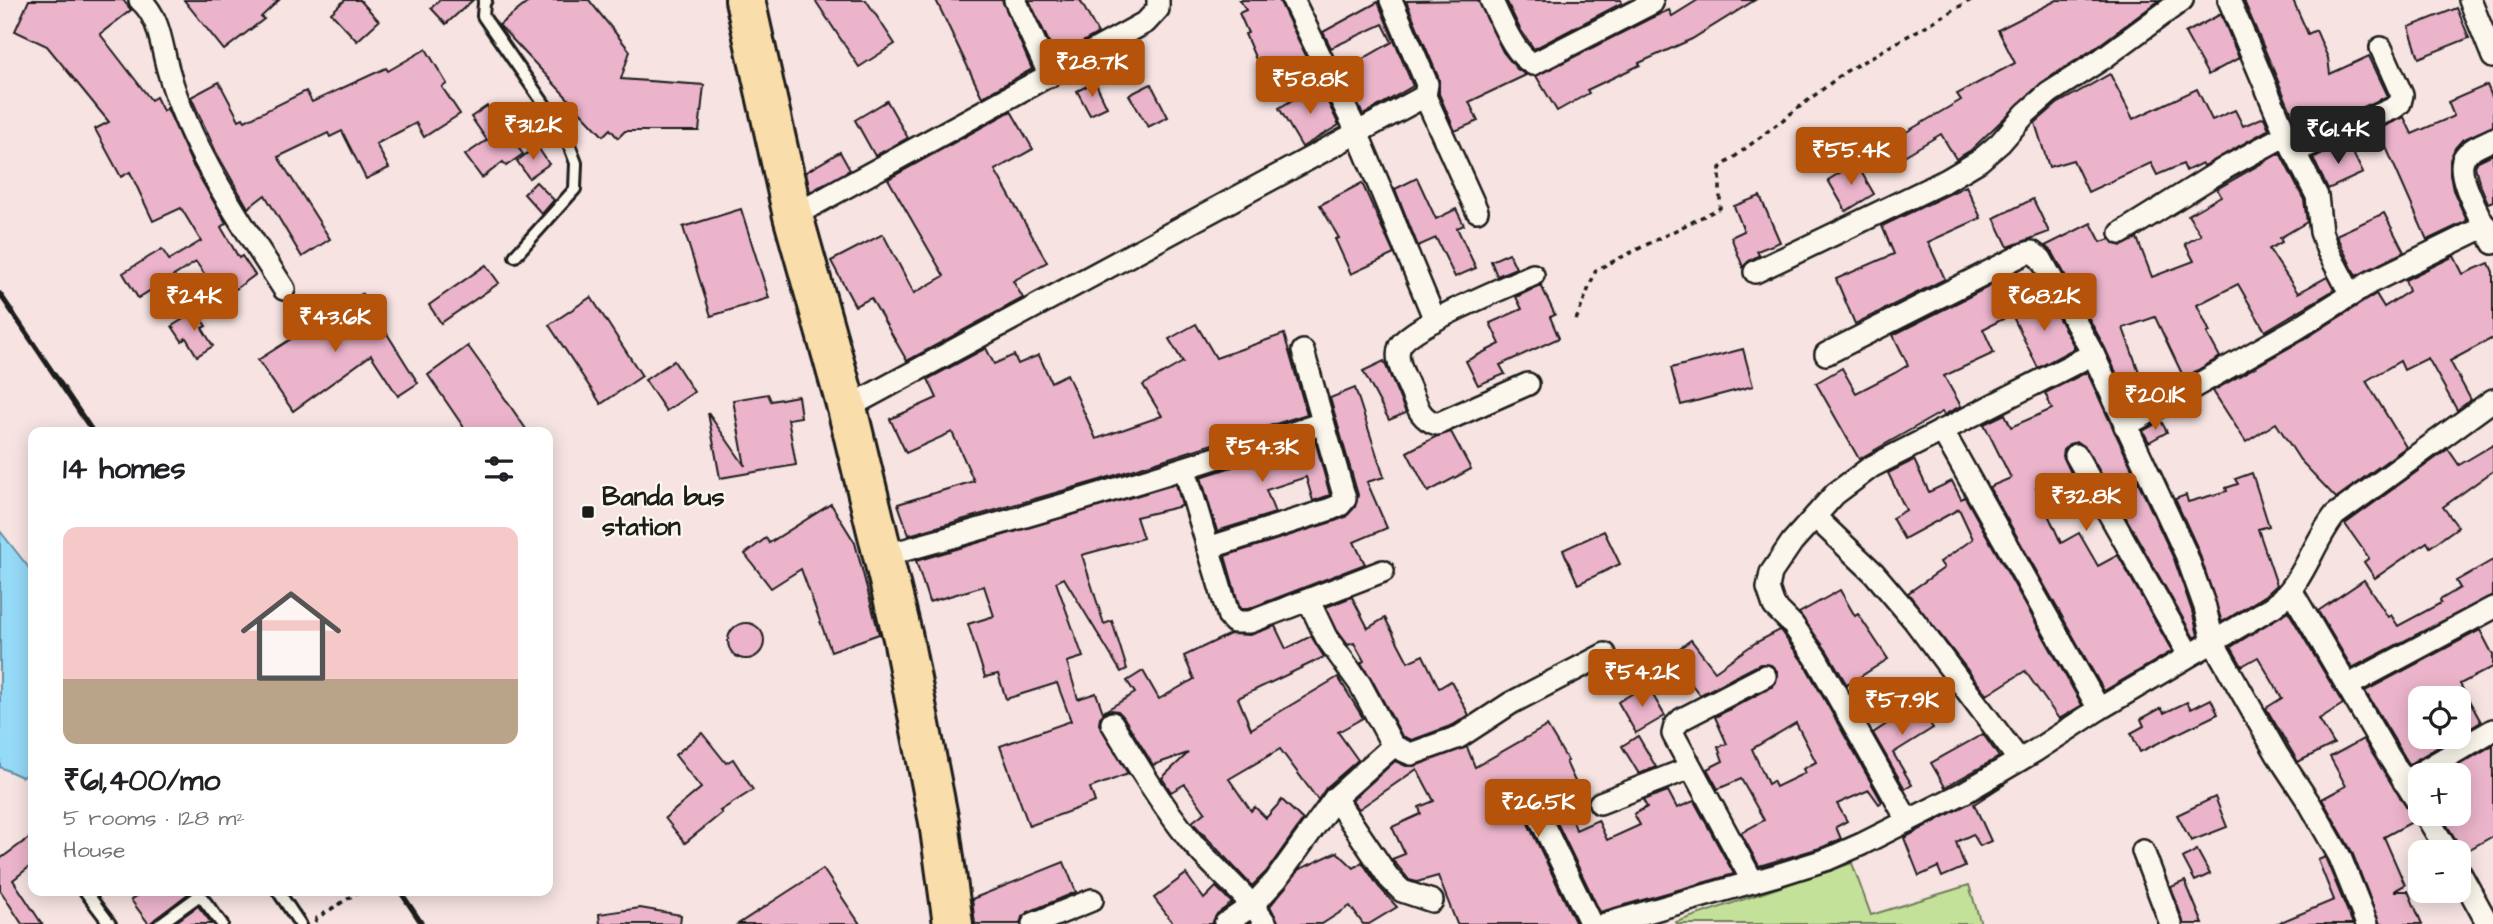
<!DOCTYPE html>
<html lang="en">
<head>
<meta charset="utf-8">
<style>
	:root { --surface:#fff; --page:#f6f6f6; --text:#202124; --muted:#757577; --accent:#b45309 }
	body { margin:0; font-family:"Architects Daughter",sans-serif; background:var(--page); color:var(--text); height:100vh; display:flex; flex-direction:column; font-size:26px; white-space:nowrap }
	* { box-sizing:border-box; margin:0 }
	p { font-size:23px; color:var(--muted) }
	.icon { flex:none; width:38px; height:38px; fill:none; stroke:currentColor; stroke-width:2; stroke-linecap:round; stroke-linejoin:round }
	.map { position:relative; flex:1; overflow:hidden }
	.sheet { position:absolute; left:28px; top:427px; width:525px; height:469px; display:flex; flex-direction:column; background:var(--surface); border-radius:14px; box-shadow:0 4px 18px #0003 }
	.sheet>* { flex:none }
	.fabs { position:absolute; left:2408px; top:686px; display:grid; gap:14px }
	.fabs a { display:grid; place-items:center; width:63px; height:63px; border-radius:14px; background:var(--surface); box-shadow:0 4px 18px #0003; font-size:35px }
	.price { position:absolute; translate:-50% -60px; padding:0 16px; border-radius:7px; background:var(--accent); color:#fff; font-size:23px; line-height:46px; filter:drop-shadow(0 2px 4px #0008) }
	.price::after { content:''; position:absolute; left:50%; top:42px; width:21px; height:16px; margin-left:-10px; background:inherit; clip-path:polygon(0 0,100% 0,50% 100%) }
	.price.current { background:#222; color:#fff }
	ul { padding:0; list-style:none }
	li { display:grid; align-content:center; gap:14px; height:371px; padding:0 35px }
	li span { display:grid; place-items:center; height:217px; border-radius:14px; color:#555 }
	li>.icon { margin-inline-start:auto }
	span .icon { width:126px; height:126px; fill:#fffc; stroke-width:1 }
	li b { font-size:30px }
	h2 { display:flex; justify-content:space-between; align-items:center; height:84px; padding:0 35px; font-size:30px }
	.map>svg:first-child { display:block }
	.green { fill:#c3e199; stroke:#707e5a; stroke-width:2 }
	.water { fill:#95daf7; stroke:#658e9f; stroke-width:2 }
	.building { fill:#ebb4cb; stroke:#1c1c1c; stroke-width:2; fill-rule:evenodd }
	.lines { fill:none; stroke-linecap:round; stroke-linejoin:round }
	.lane-casing { stroke:#1c1c1c; stroke-width:16 }
	.street-casing { stroke:#1c1c1c; stroke-width:26 }
	.highway-casing { stroke:#1c1c1c; stroke-width:44 }
	.path { stroke:#1c1c1c; stroke-width:3.5; stroke-dasharray:5 5; stroke-linecap:butt }
	.lane { stroke:#fbf7ec; stroke-width:10 }
	.street { stroke:#fbf7ec; stroke-width:21 }
	.highway { stroke:#f9deab; stroke-width:38 }
	.rail { stroke:#1c1c1c; stroke-width:5 }
	.poi-dot { fill:#1c1c1c; stroke:#fbf7ec; stroke-width:2.5 }
	.labels { text-anchor:middle; dominant-baseline:central; stroke-width:5; stroke-linejoin:round; paint-order:stroke }
	.poi-label { font-size:26px; font-weight:bold; fill:#1c1c1c; stroke:#fbf7ec; text-anchor:start }
</style>
</head>
<body>
<div class="map">
<svg width="2493" height="924" viewBox="0 0 2493 924">
	<rect width="100%" height="100%" fill="#f6e3e2"/>
	<filter id="ink" filterUnits="userSpaceOnUse"><feTurbulence type="fractalNoise" baseFrequency=".0143" numOctaves="2"/><feDisplacementMap in="SourceGraphic" scale="14" xChannelSelector="R" yChannelSelector="G"/><feConvolveMatrix kernelMatrix="1 2 1 2 8 2 1 2 1" color-interpolation-filters="sRGB"/></filter>
	<g filter="url(#ink)">
		<polygon class="green" points="1852,863 1871,915 1969,885 1981,924 1677,924 1676,922"/>
		<polygon class="water" points="0,531 33,573 33,770 22,777 0,767"/>
		<g class="building">
			<polygon points="29,0 123,0 131,10 100,34 151,100 156,97 163,111 167,108 192,164 226,223 221,227 239,258 242,256 255,275 222,299 196,262 138,298 123,273 162,249 169,260 201,241 181,208 153,221 130,172 121,177 95,129 109,122 47,46 15,31"/>
			<polygon points="184,0 279,0 261,17 264,19 224,50"/>
			<polygon points="345,0 360,0 379,21 357,41 331,13"/>
			<polygon points="440,0 473,0 446,24 431,8"/>
			<polygon points="531,0 589,0 630,51 621,79 704,85 699,131 625,131 618,138 610,129 603,136 499,25"/>
			<polygon points="815,0 866,0 895,44 859,67"/>
			<polygon points="936,0 1002,0 1032,69 982,97"/>
			<polygon points="1029,0 1080,0 1098,33 1056,57"/>
			<polygon points="1240,0 1279,0 1307,58 1264,78 1245,34 1248,33 1239,13 1246,10"/>
			<polygon points="1478,0 1503,52 1517,69 1526,75 1469,102 1478,121 1455,131 1439,94 1439,79 1406,1"/>
			<polygon points="1506,0 1621,0 1622,3 1534,49 1520,29"/>
			<polygon points="1698,0 1755,0 1692,39 1639,63 1640,65 1587,90 1589,93 1557,111 1536,76 1651,18 1669,10 1672,16"/>
			<polygon points="2057,0 2160,0 2095,48 2041,83 1971,150 1956,159 1941,134 1894,162 1884,145 1961,100 1957,94 2015,63 1998,30"/>
			<polygon points="2246,0 2293,0 2308,34 2316,30 2328,58 2330,74 2369,56 2388,96 2301,135 2244,1"/>
			<polygon points="1378,2 1413,86 1363,115 1342,71 1392,42 1383,24 1331,48 1323,32"/>
			<polygon points="2457,8 2469,38 2419,58 2409,27"/>
			<polygon points="2221,14 2239,58 2208,75 2185,33"/>
			<polygon points="426,49 447,84 442,87 460,114 424,137 416,123 376,144 389,168 366,179 342,131 330,137 328,133 278,157 330,239 302,257 265,195 248,208 216,152 191,97 219,82 239,120 243,118 245,121 306,91 312,102 386,68 388,71"/>
			<polygon points="2110,74 2133,119 2197,89 2212,120 2235,110 2243,126 2264,117 2269,129 2204,166 2202,163 2186,171 2183,164 2157,175 2151,163 2088,192 2073,160 2049,167 2035,123 2057,104"/>
			<polygon points="1095,82 1107,107 1090,115 1077,91"/>
			<polygon points="1151,84 1168,117 1148,127 1129,95"/>
			<polygon points="1319,84 1339,125 1302,147 1279,108"/>
			<polygon points="2487,85 2493,99 2493,126 2462,140 2455,148 2450,160 2450,175 2453,190 2467,221 2427,240 2378,129 2404,117 2412,134 2454,116 2448,102"/>
			<polygon points="887,101 908,138 875,156 855,120"/>
			<polygon points="487,106 523,154 506,166 503,162 482,178 465,155 487,140 471,117"/>
			<polygon points="1011,111 1033,149 995,170 1047,262 1013,281 1023,298 907,361 871,298 855,306 831,261 883,234 914,293 944,276 888,179"/>
			<polygon points="2348,143 2363,173 2328,189 2313,158"/>
			<polygon points="537,146 549,164 529,178 517,161"/>
			<polygon points="840,152 850,170 810,192 806,172"/>
			<polygon points="2280,153 2304,200 2307,222 2280,238 2282,242 2269,249 2298,293 2327,277 2334,290 2265,331 2238,284 2197,305 2210,332 2207,333 2220,357 2184,378 2155,317 2123,328 2142,380 2123,388 2105,348 2053,253 2045,246 2091,223 2101,242 2110,239 2114,244 2122,246 2137,238 2152,277 2194,261 2185,244 2201,235 2188,215 2221,196 2217,189"/>
			<polygon points="2493,154 2493,201 2488,203 2479,182 2475,166 2478,161"/>
			<polygon points="1856,163 1874,194 1846,211 1828,180"/>
			<polygon points="1417,178 1436,219 1456,209 1464,225 1457,228 1476,268 1455,277 1436,238 1418,246 1395,189"/>
			<polygon points="536,182 554,200 542,214 524,194"/>
			<polygon points="1362,183 1394,254 1351,274 1335,239 1339,238 1320,205"/>
			<polygon points="1966,186 1981,218 1928,242 1945,279 1855,324 1836,279 1894,254 1882,226"/>
			<polygon points="1760,196 1780,242 1757,251 1759,255 1749,261 1743,267 1731,237 1744,231 1734,206"/>
			<polygon points="2033,199 2049,232 2008,247 1994,218"/>
			<polygon points="741,209 769,298 711,316 683,227"/>
			<polygon points="2384,213 2404,252 2356,276 2336,235"/>
			<polygon points="1509,253 1516,268 1497,276 1491,261"/>
			<polygon points="2454,256 2463,274 2489,263 2493,272 2493,338 2450,361 2471,400 2457,410 2428,358 2404,370 2400,361 2366,381 2406,447 2336,498 2300,460 2276,423 2246,442 2213,391 2303,340 2376,294 2384,307 2409,291 2405,280"/>
			<polygon points="486,265 499,283 441,323 429,305"/>
			<polygon points="1998,282 2013,314 1983,329 1994,353 1944,376 1961,406 1944,415 1942,412 1859,459 1816,383 1842,368 1856,393 1895,373 1908,365 1893,335"/>
			<polygon points="1541,285 1555,315 1550,317 1559,338 1500,365 1505,374 1478,385 1466,361 1500,344 1490,323 1522,309 1516,297"/>
			<polygon points="362,294 418,383 398,396 371,355 293,411 258,360"/>
			<polygon points="591,297 642,376 601,404 549,325"/>
			<polygon points="2048,299 2075,348 2038,368 2013,317"/>
			<polygon points="196,311 206,326 202,328 213,346 197,356 186,338 182,341 172,326"/>
			<polygon points="1196,324 1216,358 1284,334 1307,414 1100,480 909,535 898,504 974,481 952,432 906,453 890,419 937,398 928,379 986,348 994,364 1014,355 1018,364 1039,355 1051,382 1067,374 1096,439 1162,416 1143,385 1183,362 1169,339"/>
			<polygon points="468,346 486,371 528,432 467,432 428,375"/>
			<polygon points="1743,349 1753,386 1681,405 1671,368"/>
			<polygon points="674,361 694,392 666,411 645,380"/>
			<polygon points="1384,361 1406,413 1389,420 1363,371"/>
			<polygon points="2087,372 2174,559 2192,611 2198,635 2194,638 2087,449 2077,442 2069,444 2064,449 2063,456 2072,475 2036,488 2061,543 2079,533 2098,566 2118,555 2172,651 2104,691 1989,487 2011,478 1984,424 2005,414 2011,427 2052,409 2045,393"/>
			<polygon points="1355,388 1384,477 1367,482 1387,528 1354,542 1365,564 1248,609 1240,609 1225,556 1335,521 1346,517 1355,507 1358,495 1330,398"/>
			<polygon points="768,394 771,401 798,396 801,417 788,419 796,465 720,478 708,413 745,466 733,400"/>
			<polygon points="2161,421 2167,432 2149,442 2143,431"/>
			<polygon points="1451,432 1471,469 1428,492 1407,452 1435,437"/>
			<polygon points="1315,440 1330,495 1313,501 1306,477 1266,490 1275,513 1217,531 1201,477"/>
			<polygon points="2493,445 2493,471 2443,507 2458,527 2430,547 2427,542 2375,578 2364,562 2369,558 2345,524 2448,449 2459,465"/>
			<polygon points="1914,460 1929,492 1952,481 1961,499 1965,497 2082,705 2059,719 2025,671 1987,695 1908,593 1944,568 1940,562 1973,539 1959,509 1904,539 1892,518 1906,510 1888,473"/>
			<polygon points="2252,473 2269,526 2258,529 2277,585 2266,595 2222,622 2198,549 2175,499 2186,495 2188,502 2227,491 2226,488 2238,484 2235,479"/>
			<polygon points="1176,484 1182,506 1136,517 1143,538 1082,555 1104,624 1112,621 1127,669 1121,672 1064,578 1056,582 1083,657 1067,662 1078,699 1096,693 1103,712 1135,693 1127,681 1143,671 1159,699 1194,679 1184,656 1230,634 1250,635 1275,626 1286,649 1311,636 1324,657 1238,698 1251,729 1338,677 1363,718 1338,732 1358,760 1326,788 1318,800 1280,749 1229,779 1251,811 1255,807 1266,818 1282,800 1303,820 1266,872 1252,886 1192,822 1205,812 1185,784 1171,792 1162,778 1188,753 1153,765 1123,716 1118,711 1111,710 1105,712 1100,717 1099,724 1128,774 1090,788 1095,802 1029,826 1000,746 1071,721 1057,683 1006,699 998,674 985,677 968,624 994,616 984,586 929,602 916,561"/>
			<polygon points="831,504 855,543 879,634 831,651 801,569 771,588 745,554 766,538 769,543"/>
			<polygon points="1604,531 1620,564 1578,584 1563,550"/>
			<polygon points="2493,560 2493,595 2352,668 2318,611 2364,580 2388,617 2391,615 2398,626 2441,603 2440,600 2460,588 2456,581"/>
			<polygon points="1840,590 1855,616 1858,614 1888,659 1847,685 1827,651 1799,613"/>
			<polygon points="1352,597 1368,628 1385,618 1408,662 1423,655 1439,688 1451,681 1469,715 1453,725 1412,740 1402,736 1371,678 1361,663 1364,661 1354,643 1348,645 1337,630 1326,607"/>
			<polygon points="2288,611 2343,704 2319,719 2334,744 2298,762 2266,708 2282,698 2258,657 2242,666 2231,647"/>
			<circle cx="746" cy="641" r="18"/>
			<path d="M1780,630l25,35 77,137 -3,2 -10,-14 -32,14 10,17 -11,6 5,12 -18,8 -64,19 -18,-33 23,-13 -23,-41 -23,10 -11,-20 16,-8 -5,-14 9,-3 -12,-27 57,-30 4,-5 1,-11 -6,-6 -11,-1 -60,31 -31,-39 22,-16 24,31 40,-28zM1796,723l20,39 -13,7 2,4 -29,14 -3,-6 -5,3 -16,-35z"/>
			<polygon points="2480,630 2493,655 2493,667 2460,684 2481,722 2459,735 2459,698 2420,698 2420,737 2455,737 2409,764 2365,691"/>
			<polygon points="1647,685 1665,716 1636,733 1618,702"/>
			<polygon points="2211,699 2218,714 2140,752 2131,733 2144,726 2141,719 2161,708 2164,713 2187,702 2191,709"/>
			<polygon points="1917,704 1933,728 1893,753 1912,785 1905,789 1873,733"/>
			<polygon points="1547,726 1568,761 1566,762 1579,790 1565,796 1576,830 1598,820 1607,840 1640,825 1634,814 1647,807 1643,800 1668,791 1677,808 1694,801 1734,874 1600,912 1549,806 1544,801 1537,799 1531,801 1526,805 1525,817 1576,924 1457,924 1438,876 1417,882 1409,880 1392,859 1405,854 1392,827 1421,814 1419,807 1434,801 1417,769 1359,809 1352,800 1395,761 1406,766 1415,766 1467,747 1475,767"/>
			<polygon points="702,733 726,763 733,759 753,790 720,811 722,813 685,843 665,818 701,788 675,755"/>
			<polygon points="1983,734 1999,757 1945,787 1931,763"/>
			<polygon points="1638,736 1656,767 1639,774 1622,746"/>
			<polygon points="2363,739 2412,816 2414,821 2384,837 2405,885 2394,891 2408,891 2422,924 2380,924 2352,852 2322,799 2346,786 2330,757"/>
			<polygon points="2493,745 2493,836 2461,854 2459,845 2440,814 2459,814 2459,775 2442,775"/>
			<polygon points="2005,784 1974,804 1991,841 1980,846 1973,834 1956,842 1965,867 1942,877 1938,867 1919,876 1904,838"/>
			<polygon points="2215,797 2227,827 2191,841 2177,815"/>
			<polygon points="33,835 33,864 13,880 42,924 22,924 0,890 0,859"/>
			<polygon points="2197,850 2210,874 2195,881 2183,858"/>
			<polygon points="1337,852 1354,868 1362,862 1378,886 1397,907 1369,924 1363,924 1350,906 1322,924 1279,924 1270,906 1300,869"/>
			<polygon points="2325,857 2353,924 2276,924 2334,900 2318,860"/>
			<polygon points="1064,862 1076,892 1028,912 1022,917 1020,924 975,924 972,899"/>
			<polygon points="823,869 860,924 738,924"/>
			<polygon points="1186,874 1204,899 1216,887 1232,903 1217,914 1212,924 1174,924 1154,898"/>
			<polygon points="2185,881 2203,924 2184,924 2171,887"/>
			<polygon points="144,891 189,891 189,893 149,924 131,900"/>
			<polygon points="198,906 212,924 173,924"/>
			<polygon points="640,908 681,915 680,924 600,924 599,914"/>
		</g>
		<g class="lines">
			<g class="lane-casing">
				<g id="lane">
					<polyline points="486,0 484,3 483,16 565,134 576,163 575,189 515,256"/>
					<polyline points="85,891 110,924"/>
					<polyline points="197,891 222,924"/>
					<polyline points="278,891 300,924"/>
					<polyline points="160,924 200,895"/>
				</g>
			</g>
			<g class="street-casing">
				<g id="street">
					<path d="M140,0c21,18 21,48 29,73 23,80 71,147 115,216"/>
					<polyline points="1015,0 1050,76"/>
					<polyline points="1293,0 1357,132 1435,320"/>
					<path d="M1491,0c10,19 23,55 42,64l119,-61"/>
					<polyline points="2229,0 2286,135 2317,196 2321,232 2328,251 2351,295"/>
					<polyline points="2470,0 2493,57"/>
					<polyline points="1425,96 1477,211"/>
					<path d="M2493,139c-9,5 -22,9 -28,17 -13,17 20,69 28,87"/>
					<polyline points="2294,152 2394,108 2400,103 2402,95 2381,48"/>
					<polyline points="793,216 1146,22 1158,9 1158,0"/>
					<polyline points="2121,233 2227,167 2286,135"/>
					<polyline points="1755,272 1947,180 1979,161 2000,143 2026,113 2049,93 2102,59 2182,0"/>
					<polyline points="1826,354 2024,254 2032,252 2041,259 2093,354 2186,554 2205,607 2213,642 2277,754 2310,804 2340,857 2367,924"/>
					<path d="M1528,384l-91,40c-18,-5 -21,-21 -28,-37 -5,-12 -15,-28 -9,-41 10,-20 108,-60 133,-71"/>
					<polyline points="847,408 1425,96 1427,84 1391,0"/>
					<polyline points="2125,426 2296,329 2371,282 2486,226"/>
					<polyline points="1942,430 2099,709"/>
					<polyline points="2076,455 2189,655"/>
					<polyline points="1185,470 1229,617 1234,622 1250,622 1383,571"/>
					<polyline points="1815,517 1874,573 1913,619 2019,760"/>
					<polyline points="1208,548 1331,509 1340,505 1345,499 1303,351"/>
					<path d="M883,556c148,-40 294,-84 440,-133"/>
					<polyline points="2291,590 2383,747 2420,806"/>
					<polyline points="1309,601 1326,637 1360,684 1393,746 1411,754 1459,737 1511,703 1605,654"/>
					<polyline points="2347,686 2493,608"/>
					<path d="M1112,723c24,40 49,81 78,117 24,29 55,52 76,84"/>
					<polyline points="2404,782 2493,730"/>
					<polyline points="1335,798 1389,878 1402,891 1432,901"/>
					<polyline points="1600,803 1690,768"/>
					<polyline points="1537,812 1591,924"/>
					<polyline points="2425,814 2448,852"/>
					<polyline points="1908,821 1816,658 1793,625 1774,606 1768,588 1771,573 1792,542 1835,494 1871,467 2093,354"/>
					<polyline points="2143,851 2171,924"/>
					<polyline points="2459,871 2488,924"/>
					<polyline points="1753,882 1673,734 1675,726 1682,719 1765,676"/>
					<polyline points="1033,924 1092,900"/>
					<polyline points="1225,924 1253,905 1276,880 1335,798 1393,746"/>
					<path d="M1605,924l172,-49 51,-16 34,-15 103,-52 70,-41 64,-42 175,-103c30,-23 38,-62 61,-91l158,-115"/>
				</g>
			</g>
			<g class="highway-casing">
				<polyline id="highway" points="745,0 793,216 847,408 903,638 939,822 953,924"/>
			</g>
			<g class="path">
				<polyline points="1576,320 1596,270 1720,208 1720,168 1845,72 1971,0"/>
				<polyline points="465,891 468,896"/>
				<polyline points="315,922 317,918 360,891"/>
			</g>
			<use href="#lane" class="lane"/>
			<use href="#street" class="street"/>
			<use href="#highway" class="highway"/>
			<g class="rail">
				<polyline points="0,294 93,432"/>
				<polyline points="400,891 422,924"/>
			</g>
		</g>
	</g>
	<rect class="poi-dot" x="581" y="505" width="14" height="14" rx="3.5"/>
	<g class="labels">
		<g class="poi-label">
			<text x="602" y="497">Banda bus<tspan x="602" dy="30">station</tspan></text>
		</g>
	</g>
</svg>
<div class="fabs">
<a><svg class="icon" aria-label="locate" viewBox="0 0 24 24"><circle cx="12" cy="12" r="6"/><path d="M12 2v4M12 18v4M2 12h4M18 12h4"/></svg></a>
<a>+</a>
<a>−</a>
</div>
<b class="price" style="left:1092px;top:99px">₹28.7K</b>
<b class="price" style="left:1310px;top:116px">₹58.8K</b>
<b class="price" style="left:533px;top:162px">₹31.2K</b>
<b class="price current" style="left:2338px;top:166px">₹61.4K</b>
<b class="price" style="left:1851px;top:187px">₹55.4K</b>
<b class="price" style="left:194px;top:333px">₹24K</b>
<b class="price" style="left:2044px;top:333px">₹68.2K</b>
<b class="price" style="left:335px;top:354px">₹43.6K</b>
<b class="price" style="left:2155px;top:432px">₹20.1K</b>
<b class="price" style="left:1262px;top:484px">₹54.3K</b>
<b class="price" style="left:2086px;top:533px">₹32.8K</b>
<b class="price" style="left:1642px;top:709px">₹54.2K</b>
<b class="price" style="left:1902px;top:737px">₹57.9K</b>
<b class="price" style="left:1538px;top:839px">₹26.5K</b>
<section class="sheet">
<h2>14 homes<svg class="icon" aria-label="filters" viewBox="0 0 24 24"><path d="M4 7h16M4 17h16"/><circle cx="9" cy="7" r="2"/><circle cx="15" cy="17" r="2"/></svg></h2>
<ul>
<li><span style="background:linear-gradient(#f6c9c9 70%,#b9a48a 0)"><svg class="icon" aria-label="home" viewBox="0 0 24 24"><path d="M3 11l9-7 9 7M6 9v11h12V9"/></svg></span><div><b>₹61,400/mo</b><p>5 rooms · 128 m²</p><p>House</p></div></li>
</ul>
</section>
</div>
</body>
</html>
